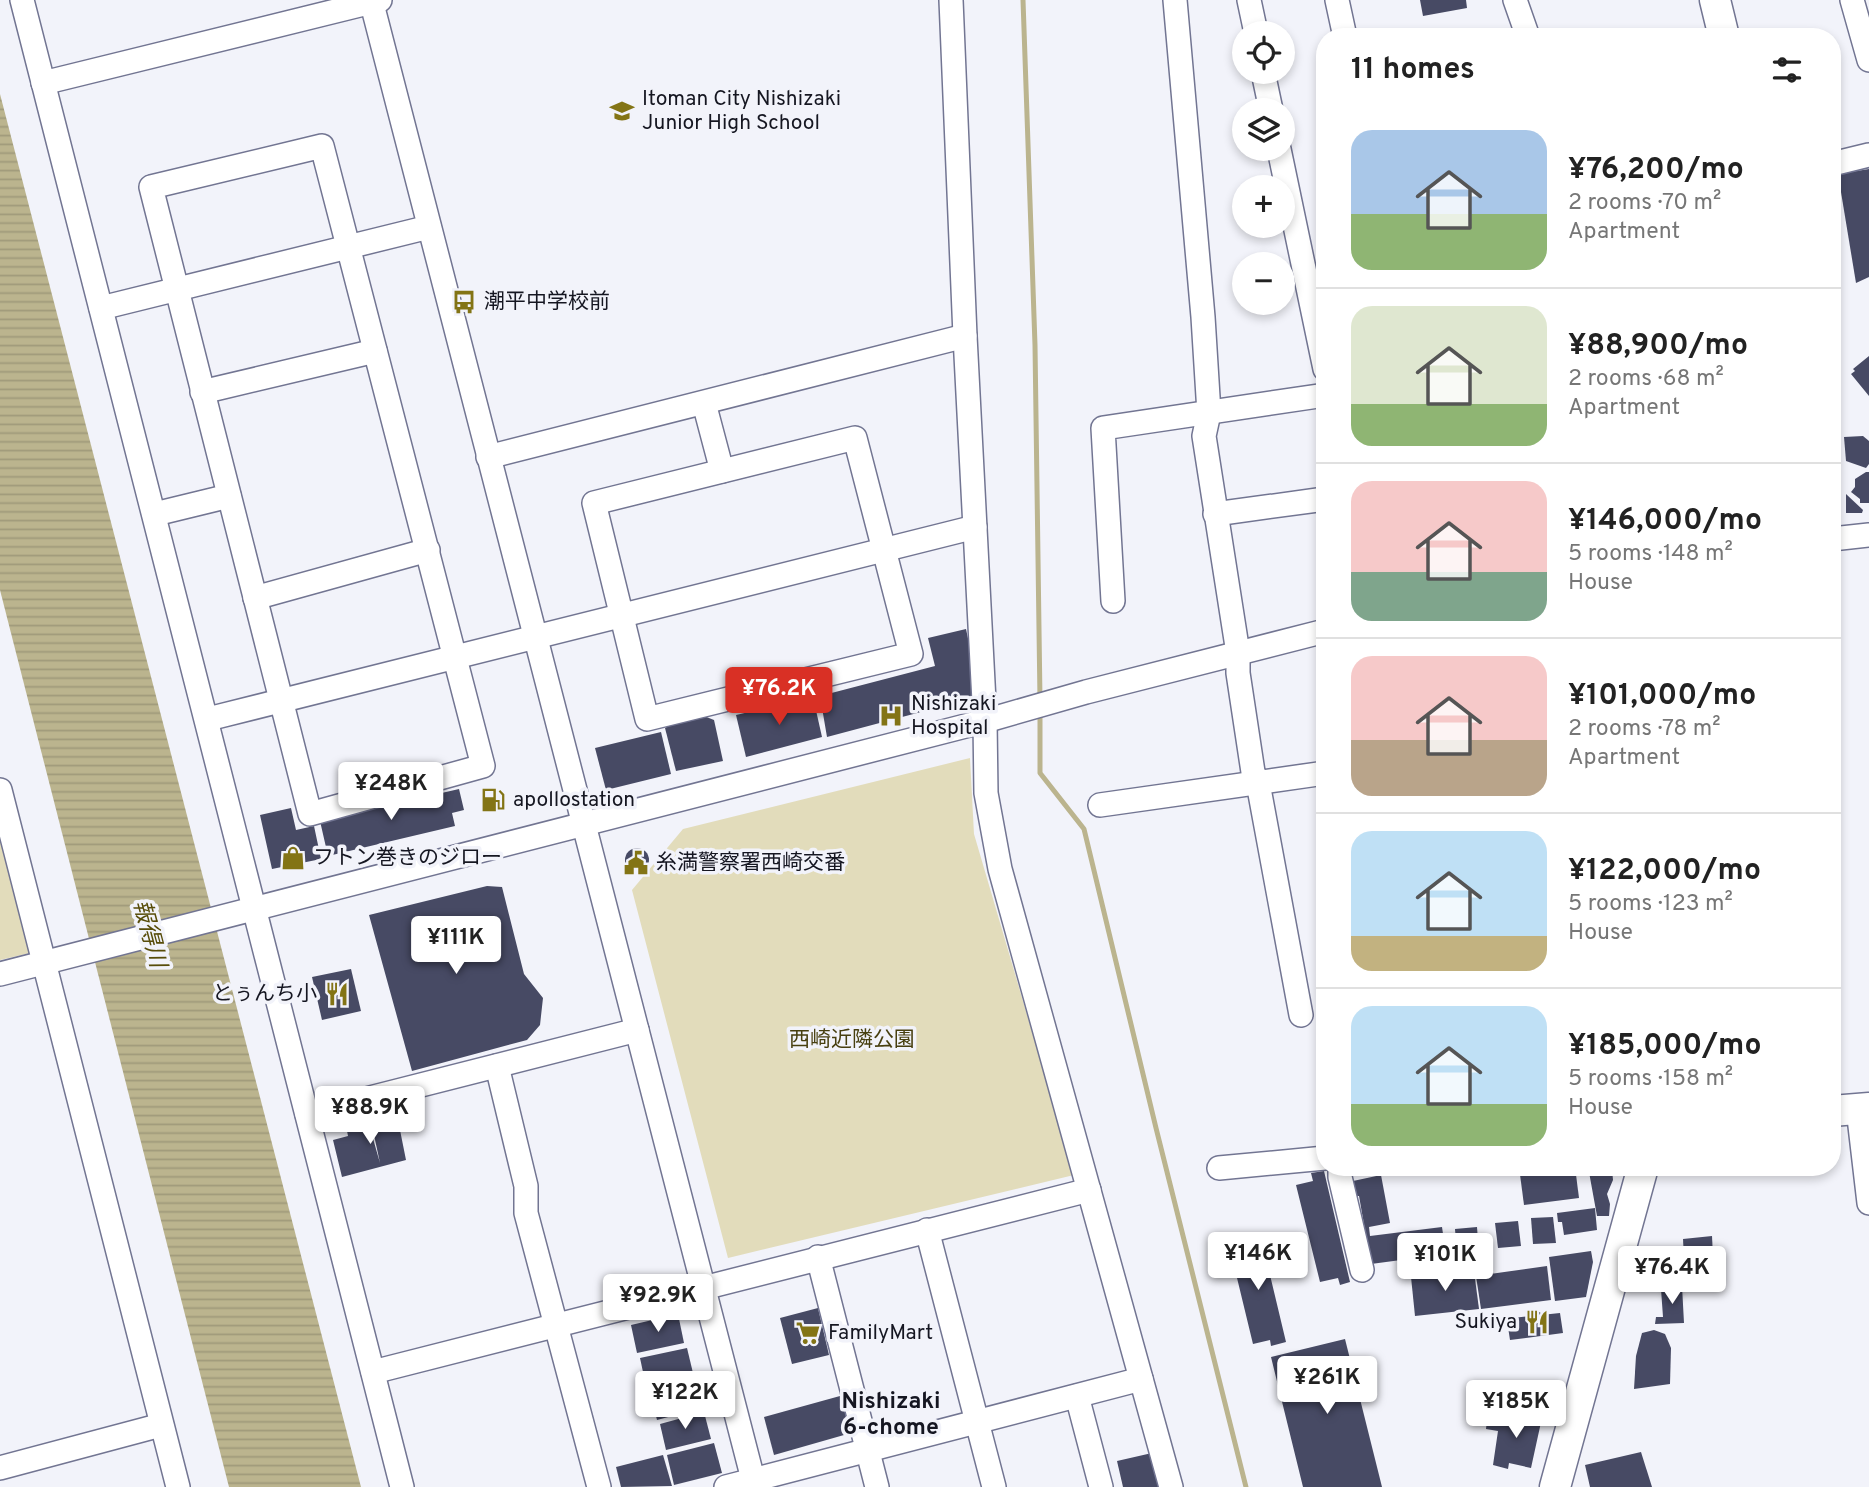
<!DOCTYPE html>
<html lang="en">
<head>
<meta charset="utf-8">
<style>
	:root { --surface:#fff; --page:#f2f2f2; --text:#222; --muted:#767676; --line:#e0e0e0; --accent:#d93025 }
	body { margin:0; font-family:Overpass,"Noto Sans JP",sans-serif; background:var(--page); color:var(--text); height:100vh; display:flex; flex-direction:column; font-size:26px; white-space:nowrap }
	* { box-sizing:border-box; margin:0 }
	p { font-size:23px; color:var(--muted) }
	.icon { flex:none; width:38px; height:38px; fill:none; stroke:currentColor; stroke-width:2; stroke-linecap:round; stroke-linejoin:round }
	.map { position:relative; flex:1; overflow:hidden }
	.sheet { position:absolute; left:1316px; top:28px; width:525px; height:1148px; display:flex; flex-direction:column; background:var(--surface); border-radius:28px; box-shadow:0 4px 10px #0003 }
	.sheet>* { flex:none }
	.tools { position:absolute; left:1232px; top:21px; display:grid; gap:14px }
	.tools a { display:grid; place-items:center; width:63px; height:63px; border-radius:50%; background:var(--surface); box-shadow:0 4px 10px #0003; font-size:35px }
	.price { position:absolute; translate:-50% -60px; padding:0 16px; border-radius:7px; background:#fff; color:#222; font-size:23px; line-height:46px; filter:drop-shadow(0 2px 4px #0008) }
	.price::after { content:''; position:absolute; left:50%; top:42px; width:21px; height:16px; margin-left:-10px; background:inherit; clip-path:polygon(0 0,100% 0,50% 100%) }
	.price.current { background:var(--accent); color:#fff }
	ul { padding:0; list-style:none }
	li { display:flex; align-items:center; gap:21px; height:175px; padding:0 35px }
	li+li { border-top:2px solid var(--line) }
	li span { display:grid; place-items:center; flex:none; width:196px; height:140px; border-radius:21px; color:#555 }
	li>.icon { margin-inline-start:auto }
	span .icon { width:84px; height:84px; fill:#fffc; stroke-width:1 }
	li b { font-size:30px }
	h2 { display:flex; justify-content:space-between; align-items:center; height:84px; padding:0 35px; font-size:30px }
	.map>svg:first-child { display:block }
	.park { fill:#e2dcbb }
	.water { fill:url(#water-rules) }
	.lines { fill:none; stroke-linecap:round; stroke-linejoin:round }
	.stream { stroke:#bbb48e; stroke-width:5 }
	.building { fill:#474a64 }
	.minor-casing { stroke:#727592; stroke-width:26 }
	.major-casing { stroke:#727592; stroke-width:33 }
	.minor { stroke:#fff; stroke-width:23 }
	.major { stroke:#fff; stroke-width:30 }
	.labels { text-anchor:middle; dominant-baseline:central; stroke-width:7; stroke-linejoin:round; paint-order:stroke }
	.poi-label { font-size:21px; fill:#151621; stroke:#f2f3fa; text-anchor:start }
	.park-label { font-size:21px; fill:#473f0f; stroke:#f2f3fa }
	.water-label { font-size:23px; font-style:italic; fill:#584d0a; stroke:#f2f3fa }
	.neighbourhood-label { font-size:23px; font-weight:bold; fill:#151621; stroke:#f2f3fa }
</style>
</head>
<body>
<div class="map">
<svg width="1869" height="1487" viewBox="0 0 1869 1487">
	<defs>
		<pattern id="water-rules" width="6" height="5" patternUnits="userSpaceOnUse" patternTransform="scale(1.75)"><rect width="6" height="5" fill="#bbb48e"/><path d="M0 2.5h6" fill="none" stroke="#a09a7a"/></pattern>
	</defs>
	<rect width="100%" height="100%" fill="#f2f3fa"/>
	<g class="park">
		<polygon points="970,758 974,834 1074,1175 728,1258 632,890 683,829"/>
		<polygon points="0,827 30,953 0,960"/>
	</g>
	<polygon class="water" points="0,94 361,1487 229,1487 0,590"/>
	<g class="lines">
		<g class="stream">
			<polyline points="1023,0 1035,345 1040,700"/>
			<polyline points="1040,710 1040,773 1084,829 1156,1128 1246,1487"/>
		</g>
	</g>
	<g class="building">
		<polygon points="1420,0 1466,0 1467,8 1423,16"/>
		<polygon points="1869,169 1869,277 1856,283 1838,174"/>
		<polygon points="1869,356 1869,396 1851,374 1855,371 1853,369"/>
		<polygon points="1863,436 1869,441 1869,464 1866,468 1846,461 1844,437"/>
		<polygon points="1866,472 1869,472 1869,503 1860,503 1860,499 1851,492 1855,487 1855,479"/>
		<polygon points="1846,494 1863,510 1862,513 1846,513"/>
		<polygon points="966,629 977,681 975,692 966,700 827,737 820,696 935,666 928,638"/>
		<polygon points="813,697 822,737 746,757 736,715"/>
		<polygon points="699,714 714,720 723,761 676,771 665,728 675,722"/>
		<polygon points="661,732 671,774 606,790 595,748"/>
		<polygon points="459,789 464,810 452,813 455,826 328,856 320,821"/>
		<polygon points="291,808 296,830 314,826 321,859 272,869 260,815"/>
		<circle cx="637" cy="860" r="12"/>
		<polygon points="487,886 502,887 524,974 543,998 540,1025 527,1040 412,1071 369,915"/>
		<polygon points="351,969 361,1011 322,1020 312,977"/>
		<polygon points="397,1115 406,1160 342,1177 333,1140 348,1136 346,1126 368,1121 380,1163 371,1121"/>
		<polygon points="1519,1167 1575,1167 1579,1198 1524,1205"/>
		<polygon points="1612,1169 1613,1180 1607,1194 1610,1204 1609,1216 1597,1216 1589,1172"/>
		<polygon points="1324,1171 1350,1282 1340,1285 1338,1278 1320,1282 1296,1185 1313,1181 1311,1173"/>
		<polygon points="1381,1175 1390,1223 1369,1227 1370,1236 1442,1227 1446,1254 1371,1264 1359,1196 1355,1196 1353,1181"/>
		<polygon points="1595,1208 1597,1230 1564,1235 1562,1222 1558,1222 1557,1213"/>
		<polygon points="1553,1217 1556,1243 1533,1244 1531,1218"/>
		<polygon points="1518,1221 1521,1246 1498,1248 1495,1223"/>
		<polygon points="1477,1227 1479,1253 1457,1255 1455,1229"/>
		<polygon points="1260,1233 1286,1342 1271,1346 1270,1340 1253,1344 1230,1249 1248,1245 1246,1237"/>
		<polygon points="1712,1236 1714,1276 1685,1279 1683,1239"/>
		<polygon points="1591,1251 1593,1262 1586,1297 1555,1301 1549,1257"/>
		<polygon points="1547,1266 1551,1300 1481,1309 1476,1276"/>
		<polygon points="1474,1271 1479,1309 1415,1316 1411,1277"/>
		<polygon points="1682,1286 1684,1323 1655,1324 1656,1317 1663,1317 1661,1289"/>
		<polygon points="818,1308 829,1355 792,1364 780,1318"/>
		<polygon points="1530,1312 1540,1312 1541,1315 1560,1313 1563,1333 1510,1340 1508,1327 1513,1327 1512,1318 1530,1316"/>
		<polygon points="678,1314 684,1343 637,1353 631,1325"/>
		<polygon points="1654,1330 1665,1334 1671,1348 1670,1384 1634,1389 1636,1356 1642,1333"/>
		<polygon points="1345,1339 1351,1363 1362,1364 1370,1397 1360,1399 1382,1487 1303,1487 1271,1357"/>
		<polygon points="687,1348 693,1373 646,1386 640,1358"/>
		<polygon points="694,1377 702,1408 657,1420 649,1389"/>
		<polygon points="840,1396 851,1433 774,1455 764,1417"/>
		<polygon points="704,1412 711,1439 666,1450 660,1424"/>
		<polygon points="1543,1413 1531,1468 1509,1463 1508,1469 1493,1465 1498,1431 1486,1429 1487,1420"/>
		<polygon points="714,1443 722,1473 674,1485 667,1455"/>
		<polygon points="1641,1452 1652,1487 1590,1487 1585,1465"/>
		<polygon points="1152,1453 1161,1487 1123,1487 1117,1461"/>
		<polygon points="663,1455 672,1486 621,1487 616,1467"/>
	</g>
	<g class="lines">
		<g class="minor-casing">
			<g id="minor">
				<polyline points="22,0 402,1487"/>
				<polyline points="371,0 755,1487"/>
				<polyline points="951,0 965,336 985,721 986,793 1000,869 1171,1487"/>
				<polyline points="1175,0 1203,317 1209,413 1204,436 1238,653 1238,673 1253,772 1258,783 1301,1015"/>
				<polyline points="1249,0 1256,33"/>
				<polyline points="1337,0 1345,37"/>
				<polyline points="1515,0 1528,37"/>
				<polyline points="1852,0 1869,60"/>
				<polyline points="1263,72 1271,110"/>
				<polyline points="43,83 380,0"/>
				<polygon points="322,146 483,766 310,814 151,187"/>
				<polyline points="1279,149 1325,369"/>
				<polyline points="1832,164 1869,155"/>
				<polyline points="101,308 429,227"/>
				<polyline points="202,392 375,351"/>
				<polyline points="704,403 722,471"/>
				<polygon points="855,438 911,654 647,719 594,503"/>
				<polyline points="488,457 965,336"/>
				<polyline points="155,514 229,496"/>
				<polyline points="1215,514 1325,499"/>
				<polyline points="1832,539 1869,535"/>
				<polyline points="255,598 428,550"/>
				<polyline points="1113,601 1103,428 1325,395"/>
				<polyline points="208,719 975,527"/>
				<polyline points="0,790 178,1487"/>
				<polyline points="1100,805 1325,773"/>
				<polyline points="0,974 985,721 1086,692 1325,631"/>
				<polyline points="497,1066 526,1186 526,1213 599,1487"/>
				<polyline points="1858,1109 1869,1203"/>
				<polyline points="307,1114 637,1030"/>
				<polyline points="1340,1167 1340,1177 1362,1270"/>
				<polyline points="1219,1168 1325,1158"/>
				<polyline points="927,1230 994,1487"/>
				<polyline points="818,1257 877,1487"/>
				<polyline points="373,1372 1089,1190"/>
				<polyline points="1077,1396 1101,1487"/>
				<polyline points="0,1468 161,1425"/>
				<polyline points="726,1487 1141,1379"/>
			</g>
		</g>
		<g class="major-casing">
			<g id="major">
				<polyline points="1715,0 1724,37"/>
				<polyline points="1832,1111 1869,1108"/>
				<polyline points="1555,1487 1643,1167"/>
			</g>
		</g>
		<use href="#minor" class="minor"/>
		<use href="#major" class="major"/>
	</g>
	<defs>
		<g id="school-bare" transform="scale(1.89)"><path d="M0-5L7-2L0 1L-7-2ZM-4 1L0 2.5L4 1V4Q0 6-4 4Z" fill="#837415" stroke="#f2f3fa" stroke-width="2.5" paint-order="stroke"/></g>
		<g id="bus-bare" transform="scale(1.89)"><path d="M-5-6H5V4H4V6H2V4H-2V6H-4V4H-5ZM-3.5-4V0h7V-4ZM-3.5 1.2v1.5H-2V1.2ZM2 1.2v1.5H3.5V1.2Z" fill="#837415" stroke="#f2f3fa" stroke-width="2.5" paint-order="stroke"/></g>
		<g id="hospital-bare" transform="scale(1.89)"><path d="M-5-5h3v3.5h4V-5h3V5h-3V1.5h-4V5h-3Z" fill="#837415" stroke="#f2f3fa" stroke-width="2.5" paint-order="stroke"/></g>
		<g id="fuel-bare" transform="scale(1.89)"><path d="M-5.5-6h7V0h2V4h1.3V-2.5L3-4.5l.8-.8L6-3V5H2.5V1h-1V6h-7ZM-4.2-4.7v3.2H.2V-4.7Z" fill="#837415" stroke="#f2f3fa" stroke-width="2.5" paint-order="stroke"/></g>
		<g id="shop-bare" transform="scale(1.89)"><path d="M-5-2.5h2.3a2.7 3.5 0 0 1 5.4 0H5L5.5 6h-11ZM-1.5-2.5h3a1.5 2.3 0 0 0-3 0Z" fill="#837415" stroke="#f2f3fa" stroke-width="2.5" paint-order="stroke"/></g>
		<g id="civic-bare" transform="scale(1.89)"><path d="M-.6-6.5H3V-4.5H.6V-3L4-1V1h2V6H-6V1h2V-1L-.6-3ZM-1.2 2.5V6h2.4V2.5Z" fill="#837415" stroke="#f2f3fa" stroke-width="2.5" paint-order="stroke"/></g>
		<g id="restaurant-bare" transform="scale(1.89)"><path d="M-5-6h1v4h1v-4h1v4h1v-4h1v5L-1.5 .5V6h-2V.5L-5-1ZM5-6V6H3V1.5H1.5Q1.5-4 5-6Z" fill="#837415" stroke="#f2f3fa" stroke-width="2.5" paint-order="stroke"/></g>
		<g id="supermarket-bare" transform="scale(1.89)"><path d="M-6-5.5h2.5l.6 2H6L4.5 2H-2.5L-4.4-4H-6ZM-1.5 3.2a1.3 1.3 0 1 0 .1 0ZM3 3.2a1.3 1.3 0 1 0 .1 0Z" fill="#837415" stroke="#f2f3fa" stroke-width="2.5" paint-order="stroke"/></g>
	</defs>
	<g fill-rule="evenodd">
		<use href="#school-bare" x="622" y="111"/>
		<use href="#bus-bare" x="464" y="302"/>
		<use href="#hospital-bare" x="891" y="716"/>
		<use href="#fuel-bare" x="493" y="800"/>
		<use href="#shop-bare" x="293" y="858"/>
		<use href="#civic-bare" x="636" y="863"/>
		<use href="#restaurant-bare" x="337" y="994"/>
		<use href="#restaurant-bare" x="1537" y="1322"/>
		<use href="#supermarket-bare" x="808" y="1333"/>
	</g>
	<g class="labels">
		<g class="poi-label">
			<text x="642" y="99">Itoman City Nishizaki<tspan x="642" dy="24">Junior High School</tspan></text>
			<text x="484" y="302">潮平中学校前</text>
			<text x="911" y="704">Nishizaki<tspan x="911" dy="24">Hospital</tspan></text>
			<text x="513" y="800">apollostation</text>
			<text x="313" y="858">フトン巻きのジロー</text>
			<text x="656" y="863">糸満警察署西崎交番</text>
			<text x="317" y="994" text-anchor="end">とぅんち小</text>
			<text x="1517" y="1322" text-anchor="end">Sukiya</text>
			<text x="828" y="1333">FamilyMart</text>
		</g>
		<g class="park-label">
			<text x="852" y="1040">西崎近隣公園</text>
		</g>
		<g class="water-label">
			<text transform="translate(148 934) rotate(75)">報得川</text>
		</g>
		<g class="neighbourhood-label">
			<text x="891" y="1402">Nishizaki<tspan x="891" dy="26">6-chome</tspan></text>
		</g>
	</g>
</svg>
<div class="tools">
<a><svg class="icon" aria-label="locate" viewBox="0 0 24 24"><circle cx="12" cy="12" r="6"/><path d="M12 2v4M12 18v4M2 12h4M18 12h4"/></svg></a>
<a><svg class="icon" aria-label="layers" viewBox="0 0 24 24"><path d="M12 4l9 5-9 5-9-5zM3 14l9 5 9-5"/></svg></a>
<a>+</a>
<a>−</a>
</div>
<b class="price current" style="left:779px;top:727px">¥76.2K</b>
<b class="price" style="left:391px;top:822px">¥248K</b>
<b class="price" style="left:456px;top:976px">¥111K</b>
<b class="price" style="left:370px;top:1146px">¥88.9K</b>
<b class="price" style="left:1258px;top:1292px">¥146K</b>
<b class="price" style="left:1445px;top:1293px">¥101K</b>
<b class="price" style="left:1672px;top:1306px">¥76.4K</b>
<b class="price" style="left:658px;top:1334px">¥92.9K</b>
<b class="price" style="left:1327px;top:1416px">¥261K</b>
<b class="price" style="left:685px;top:1431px">¥122K</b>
<b class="price" style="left:1516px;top:1440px">¥185K</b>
<section class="sheet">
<h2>11 homes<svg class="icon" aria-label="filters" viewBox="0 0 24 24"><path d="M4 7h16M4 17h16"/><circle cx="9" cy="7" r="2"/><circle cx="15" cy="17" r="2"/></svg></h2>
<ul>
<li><span style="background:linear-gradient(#a9c7e8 60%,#8fb573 0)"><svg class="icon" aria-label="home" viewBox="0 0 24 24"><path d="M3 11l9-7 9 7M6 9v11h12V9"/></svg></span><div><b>¥76,200/mo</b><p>2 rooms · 70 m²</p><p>Apartment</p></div></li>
<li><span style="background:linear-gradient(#dfe7d0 70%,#8fb573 0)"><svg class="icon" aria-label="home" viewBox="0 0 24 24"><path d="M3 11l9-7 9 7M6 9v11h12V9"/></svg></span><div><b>¥88,900/mo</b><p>2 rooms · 68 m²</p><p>Apartment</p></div></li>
<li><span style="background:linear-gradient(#f6c9c9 65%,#7fa58c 0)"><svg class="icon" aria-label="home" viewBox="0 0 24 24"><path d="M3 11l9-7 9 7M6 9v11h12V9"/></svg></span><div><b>¥146,000/mo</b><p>5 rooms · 148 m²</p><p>House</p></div></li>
<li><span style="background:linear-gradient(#f6c9c9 60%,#b9a48a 0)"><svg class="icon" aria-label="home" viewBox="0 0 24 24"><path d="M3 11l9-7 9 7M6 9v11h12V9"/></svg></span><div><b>¥101,000/mo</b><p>2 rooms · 78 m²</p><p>Apartment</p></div></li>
<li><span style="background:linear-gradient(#bfe0f5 75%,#c2b280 0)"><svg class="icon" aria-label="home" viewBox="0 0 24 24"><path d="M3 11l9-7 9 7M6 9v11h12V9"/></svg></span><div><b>¥122,000/mo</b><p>5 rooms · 123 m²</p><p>House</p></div></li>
<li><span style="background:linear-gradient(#bfe0f5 70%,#8fb573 0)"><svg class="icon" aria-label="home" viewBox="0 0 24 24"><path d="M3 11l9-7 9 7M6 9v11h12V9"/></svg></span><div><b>¥185,000/mo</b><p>5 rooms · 158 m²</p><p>House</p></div></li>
</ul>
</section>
</div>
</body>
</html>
